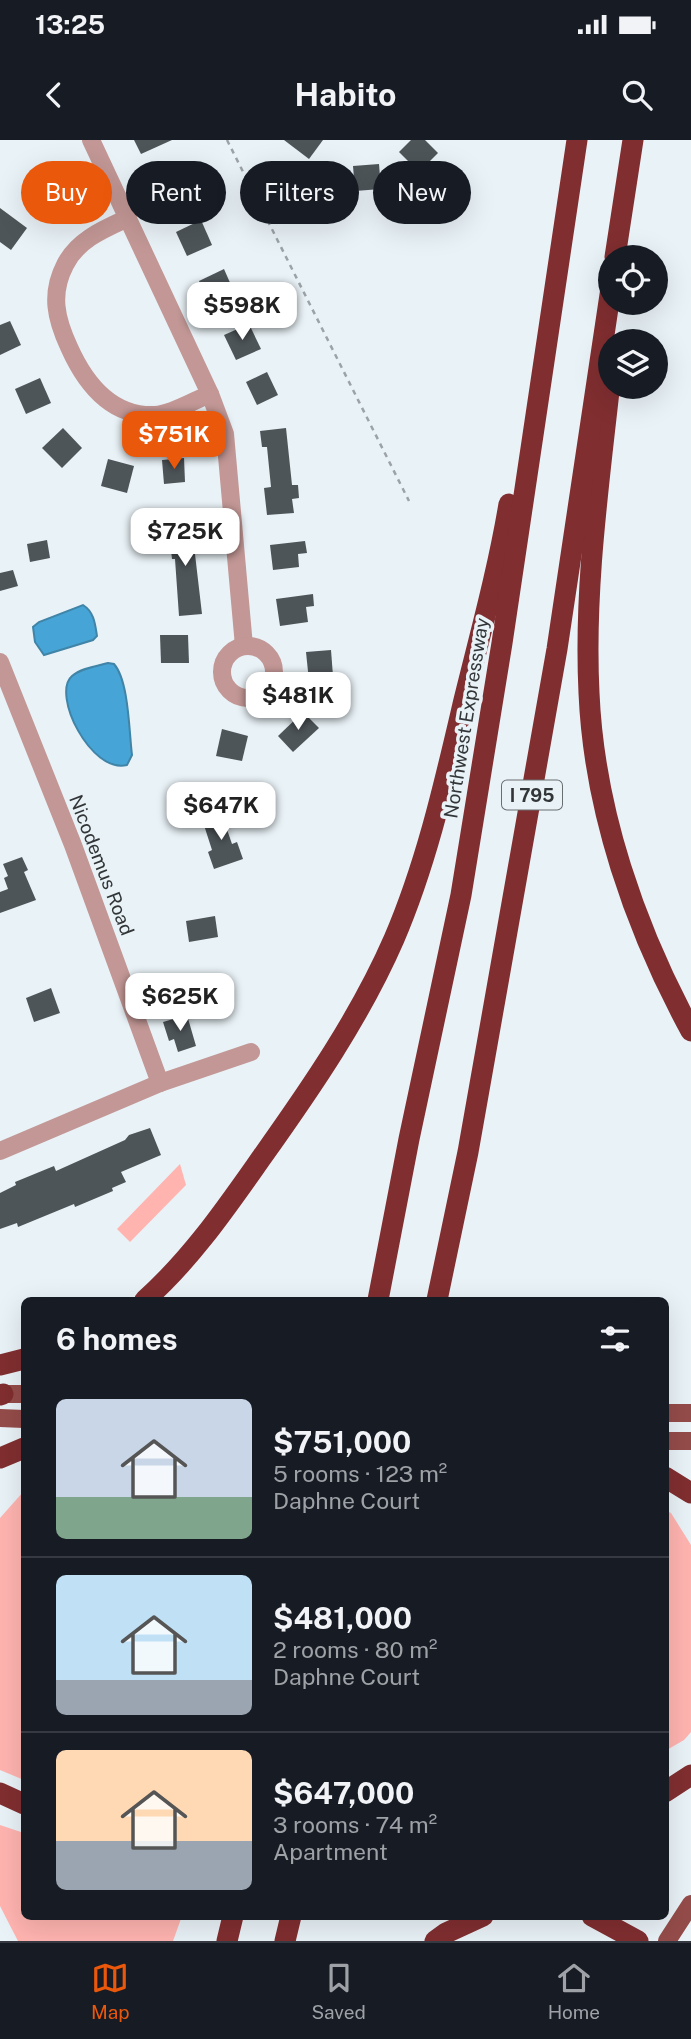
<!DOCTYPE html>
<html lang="en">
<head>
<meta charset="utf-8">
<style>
	:root { --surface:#171b24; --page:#242831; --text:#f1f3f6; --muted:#9ea1a6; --line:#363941; --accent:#ea580c }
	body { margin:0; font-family:"Public Sans",sans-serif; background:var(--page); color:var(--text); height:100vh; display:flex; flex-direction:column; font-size:26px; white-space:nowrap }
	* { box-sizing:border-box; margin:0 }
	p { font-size:23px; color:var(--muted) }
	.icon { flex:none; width:38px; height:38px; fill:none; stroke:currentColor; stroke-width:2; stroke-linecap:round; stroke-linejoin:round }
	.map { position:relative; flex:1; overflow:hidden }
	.drawer { position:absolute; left:21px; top:1157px; width:648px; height:623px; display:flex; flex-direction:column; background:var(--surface); border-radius:10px; box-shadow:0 7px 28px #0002 }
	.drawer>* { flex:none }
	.banner { position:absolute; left:21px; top:21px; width:649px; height:63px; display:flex; gap:14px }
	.buttons { position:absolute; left:598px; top:105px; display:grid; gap:14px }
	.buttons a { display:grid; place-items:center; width:70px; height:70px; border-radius:50%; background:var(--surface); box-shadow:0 7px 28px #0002; font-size:35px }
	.price { position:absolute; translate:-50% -60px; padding:0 16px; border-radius:14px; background:#fff; color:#222; font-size:23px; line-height:46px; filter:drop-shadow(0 2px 4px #0008) }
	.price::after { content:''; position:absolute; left:50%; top:42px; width:21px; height:16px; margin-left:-10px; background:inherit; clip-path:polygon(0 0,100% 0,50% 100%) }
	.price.active { background:var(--accent); color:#fff }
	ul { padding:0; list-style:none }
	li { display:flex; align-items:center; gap:21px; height:175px; padding:0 35px }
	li+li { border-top:2px solid var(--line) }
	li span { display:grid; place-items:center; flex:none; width:196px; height:140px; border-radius:10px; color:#555 }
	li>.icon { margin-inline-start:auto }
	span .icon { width:84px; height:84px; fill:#fffc; stroke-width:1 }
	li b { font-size:30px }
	h2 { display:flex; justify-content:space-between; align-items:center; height:84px; padding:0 35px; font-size:30px }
	.pill { padding:0 24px; border-radius:32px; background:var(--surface); box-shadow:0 7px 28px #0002; font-size:24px; line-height:63px }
	.pill.active { background:var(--accent); color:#fff }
	.status { display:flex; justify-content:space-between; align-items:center; height:49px; padding:0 35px; background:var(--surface); direction:ltr }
	.status svg { height:19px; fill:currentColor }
	header { display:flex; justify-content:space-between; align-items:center; height:91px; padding:0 35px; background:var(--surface); font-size:32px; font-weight:700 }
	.dock { display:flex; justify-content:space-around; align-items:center; height:98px; border-top:2px solid var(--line); background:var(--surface); font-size:19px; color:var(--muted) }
	.dock a { display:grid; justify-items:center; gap:4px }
	.dock .active { color:var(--accent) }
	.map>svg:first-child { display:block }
	.green { fill:#ffb4b0 }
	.water { fill:#46a5d6; stroke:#4084a7; stroke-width:2 }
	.building { fill:#4e5559 }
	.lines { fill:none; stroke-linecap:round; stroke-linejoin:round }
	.path { stroke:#9ca3a7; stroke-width:2.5; stroke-dasharray:5 5; stroke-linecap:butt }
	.minor { stroke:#c29795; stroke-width:18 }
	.major { stroke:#944c4a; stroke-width:18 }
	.highway { stroke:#812e30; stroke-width:21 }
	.labels { text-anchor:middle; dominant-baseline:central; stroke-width:7; stroke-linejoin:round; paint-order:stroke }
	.shield { fill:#e9f2f7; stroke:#696e71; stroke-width:2 }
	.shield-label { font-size:18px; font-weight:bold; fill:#323638 }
	.street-label { font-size:19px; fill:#323638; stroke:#e9f2f7 }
</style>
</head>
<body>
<div class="status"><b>13:25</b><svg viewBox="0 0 49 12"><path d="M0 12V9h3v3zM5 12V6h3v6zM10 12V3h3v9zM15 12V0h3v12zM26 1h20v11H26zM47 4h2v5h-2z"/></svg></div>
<header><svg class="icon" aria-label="back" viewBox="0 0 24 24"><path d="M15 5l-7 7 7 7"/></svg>Habito<svg class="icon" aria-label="search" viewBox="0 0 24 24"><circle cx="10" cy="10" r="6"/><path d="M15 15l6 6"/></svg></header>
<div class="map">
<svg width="691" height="1801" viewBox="0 0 691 1801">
	<rect width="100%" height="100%" fill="#e9f2f7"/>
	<g class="green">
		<polygon points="180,1024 186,1045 130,1102 117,1089"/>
		<polygon points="24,1351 24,1640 0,1630 0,1378"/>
		<polygon points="665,1370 671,1373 691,1405 691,1592 684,1600 665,1611"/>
		<polygon points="0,1685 24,1693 24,1776 182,1776 173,1801 18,1801 0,1766"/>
	</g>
	<g class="water">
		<path d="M83,465c11,7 12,18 14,31l-4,4 -49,15 -9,-13 -2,-15 6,-5z"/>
		<path d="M108,523l6,1c15,17 15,68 18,91l-5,10c-36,9 -76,-71 -55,-89 9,-8 25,-10 36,-13z"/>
	</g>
	<g class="building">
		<polygon points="134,0 172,0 141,14"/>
		<polygon points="284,0 323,0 309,19"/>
		<polygon points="411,0 425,0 438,13 419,32 399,12"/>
		<polygon points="379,24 381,49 355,51 353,26"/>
		<polygon points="177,29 189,55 163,67 151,40"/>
		<polygon points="64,42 75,64 51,75 41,52"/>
		<polygon points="0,68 27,88 11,110 0,102"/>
		<polygon points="201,80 212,105 187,116 176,92"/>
		<polygon points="224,129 235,154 210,166 199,141"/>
		<polygon points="10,181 21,205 0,215 0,185"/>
		<polygon points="249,184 261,209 236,220 224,195"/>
		<polygon points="267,232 278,255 257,265 246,242"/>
		<polygon points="40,238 51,263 26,274 15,249"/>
		<polygon points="63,288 82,308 62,328 42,308"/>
		<polygon points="286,288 292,345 298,345 299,358 292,359 294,373 267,375 264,348 271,347 267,307 262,307 260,291"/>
		<polygon points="184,318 185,342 164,344 162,320"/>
		<polygon points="108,319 134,326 127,353 101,346"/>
		<polygon points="191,380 202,474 179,476 175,419 172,419 168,383"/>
		<polygon points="47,400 50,418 30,422 27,404"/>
		<polygon points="305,401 307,413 298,414 299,427 273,430 270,405"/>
		<polygon points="13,430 18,446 0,451 0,433"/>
		<polygon points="313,454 314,466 306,467 308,482 280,486 276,459"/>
		<polygon points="160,495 188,495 189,523 161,523"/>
		<polygon points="331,510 334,549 310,551 306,512"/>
		<polygon points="303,572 319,588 293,612 278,596"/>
		<polygon points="222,589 248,596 242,621 216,616"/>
		<polygon points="221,672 232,704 237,702 243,719 214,729 208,712 212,710 202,679"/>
		<polygon points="22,717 28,730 24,732 36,760 0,773 0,752 8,749 4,738 8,736 3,724"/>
		<polygon points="215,776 218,797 189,802 186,781"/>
		<polygon points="51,848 60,873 34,882 26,858"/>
		<polygon points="187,875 196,906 178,912 174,899 169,901 163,882"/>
		<polygon points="150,988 161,1015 121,1032 126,1042 112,1048 113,1051 75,1067 74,1064 18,1087 17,1083 0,1089 0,1053 16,1045 15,1042 54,1026 56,1031 125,1000 129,995"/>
	</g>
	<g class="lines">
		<polyline class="path" points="227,0 409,361"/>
		<g class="minor">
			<polyline points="91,0 210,254 225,294 244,506"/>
			<path d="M128,78c-24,11 -51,22 -63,47 -15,29 -9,54 4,82 16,36 42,70 86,68 15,0 40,-15 55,-21"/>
			<circle cx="248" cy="532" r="26"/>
			<polyline points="0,522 73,705 160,943"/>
			<polyline points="0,1011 160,943 251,912"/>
		</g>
		<g class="major">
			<polyline points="0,1254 24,1254"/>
			<polyline points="665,1273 691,1273"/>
			<polyline points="0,1278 24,1279"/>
			<polyline points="665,1301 691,1301"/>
			<polyline points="667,1801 691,1764"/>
		</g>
		<g class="highway">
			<polyline points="615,117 633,0"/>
			<path d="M609,251c-11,100 -25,201 -20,302 5,117 46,235 102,338"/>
			<path d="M145,1160c47,-42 81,-92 117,-143 49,-69 98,-140 132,-218 33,-77 51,-158 70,-239 16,-65 34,-130 45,-196"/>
			<polyline points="378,1160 409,999 461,755 502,503 577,0"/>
			<polyline points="437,1160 468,1012 557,509 611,148"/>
			<polyline points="0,1225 24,1219"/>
			<polyline points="0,1255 3,1254"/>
			<polyline points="0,1318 24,1308"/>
			<polyline points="665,1337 691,1353"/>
			<polyline points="665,1652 691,1635"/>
			<polyline points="0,1653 24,1664"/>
			<polyline points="592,1776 638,1801"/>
			<polyline points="227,1801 233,1776"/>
			<polyline points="285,1801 291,1776"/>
			<polyline points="435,1801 446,1793 483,1776"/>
		</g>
	</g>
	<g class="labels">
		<rect class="shield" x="502" y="640.5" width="60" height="29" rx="5"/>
		<g class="shield-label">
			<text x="532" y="655">I 795</text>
		</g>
		<g class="street-label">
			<text transform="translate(466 578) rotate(-81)">Northwest Expressway</text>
			<text transform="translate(102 725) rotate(69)">Nicodemus Road</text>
		</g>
	</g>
</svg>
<div class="buttons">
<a><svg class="icon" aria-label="locate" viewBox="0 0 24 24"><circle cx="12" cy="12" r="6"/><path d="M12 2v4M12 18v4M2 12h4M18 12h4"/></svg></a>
<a><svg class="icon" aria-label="layers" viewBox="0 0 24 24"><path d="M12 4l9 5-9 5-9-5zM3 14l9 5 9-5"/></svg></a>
</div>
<b class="price" style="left:242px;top:202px">$598K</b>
<b class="price active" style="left:174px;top:331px">$751K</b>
<b class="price" style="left:185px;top:428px">$725K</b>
<b class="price" style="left:298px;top:592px">$481K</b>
<b class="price" style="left:221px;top:702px">$647K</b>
<b class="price" style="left:180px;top:893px">$625K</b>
<div class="banner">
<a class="pill active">Buy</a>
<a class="pill">Rent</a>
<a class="pill">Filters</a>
<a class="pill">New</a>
</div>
<section class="drawer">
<h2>6 homes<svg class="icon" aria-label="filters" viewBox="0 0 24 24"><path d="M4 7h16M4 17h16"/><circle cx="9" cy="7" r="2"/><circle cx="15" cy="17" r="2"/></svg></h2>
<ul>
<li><span style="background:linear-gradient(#c9d6e8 70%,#7fa58c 0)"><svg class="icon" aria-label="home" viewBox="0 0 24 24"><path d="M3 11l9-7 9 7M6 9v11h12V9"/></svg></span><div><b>$751,000</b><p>5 rooms · 123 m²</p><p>Daphne Court</p></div></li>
<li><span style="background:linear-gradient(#bfe0f5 75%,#9aa5b1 0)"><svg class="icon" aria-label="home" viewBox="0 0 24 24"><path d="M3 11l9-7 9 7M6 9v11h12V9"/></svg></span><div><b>$481,000</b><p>2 rooms · 80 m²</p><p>Daphne Court</p></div></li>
<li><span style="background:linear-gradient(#ffd9b3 65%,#9aa5b1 0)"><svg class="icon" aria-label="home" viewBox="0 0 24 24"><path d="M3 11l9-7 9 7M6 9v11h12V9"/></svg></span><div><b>$647,000</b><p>3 rooms · 74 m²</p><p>Apartment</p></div></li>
</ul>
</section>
</div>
<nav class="dock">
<a class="active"><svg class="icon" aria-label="map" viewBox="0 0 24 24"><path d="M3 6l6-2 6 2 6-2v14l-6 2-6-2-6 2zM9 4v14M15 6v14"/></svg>Map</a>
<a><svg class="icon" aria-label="saved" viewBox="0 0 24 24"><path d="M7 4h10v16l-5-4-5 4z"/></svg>Saved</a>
<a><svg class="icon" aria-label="home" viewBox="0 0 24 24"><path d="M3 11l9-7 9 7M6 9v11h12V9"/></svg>Home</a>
</nav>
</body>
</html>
